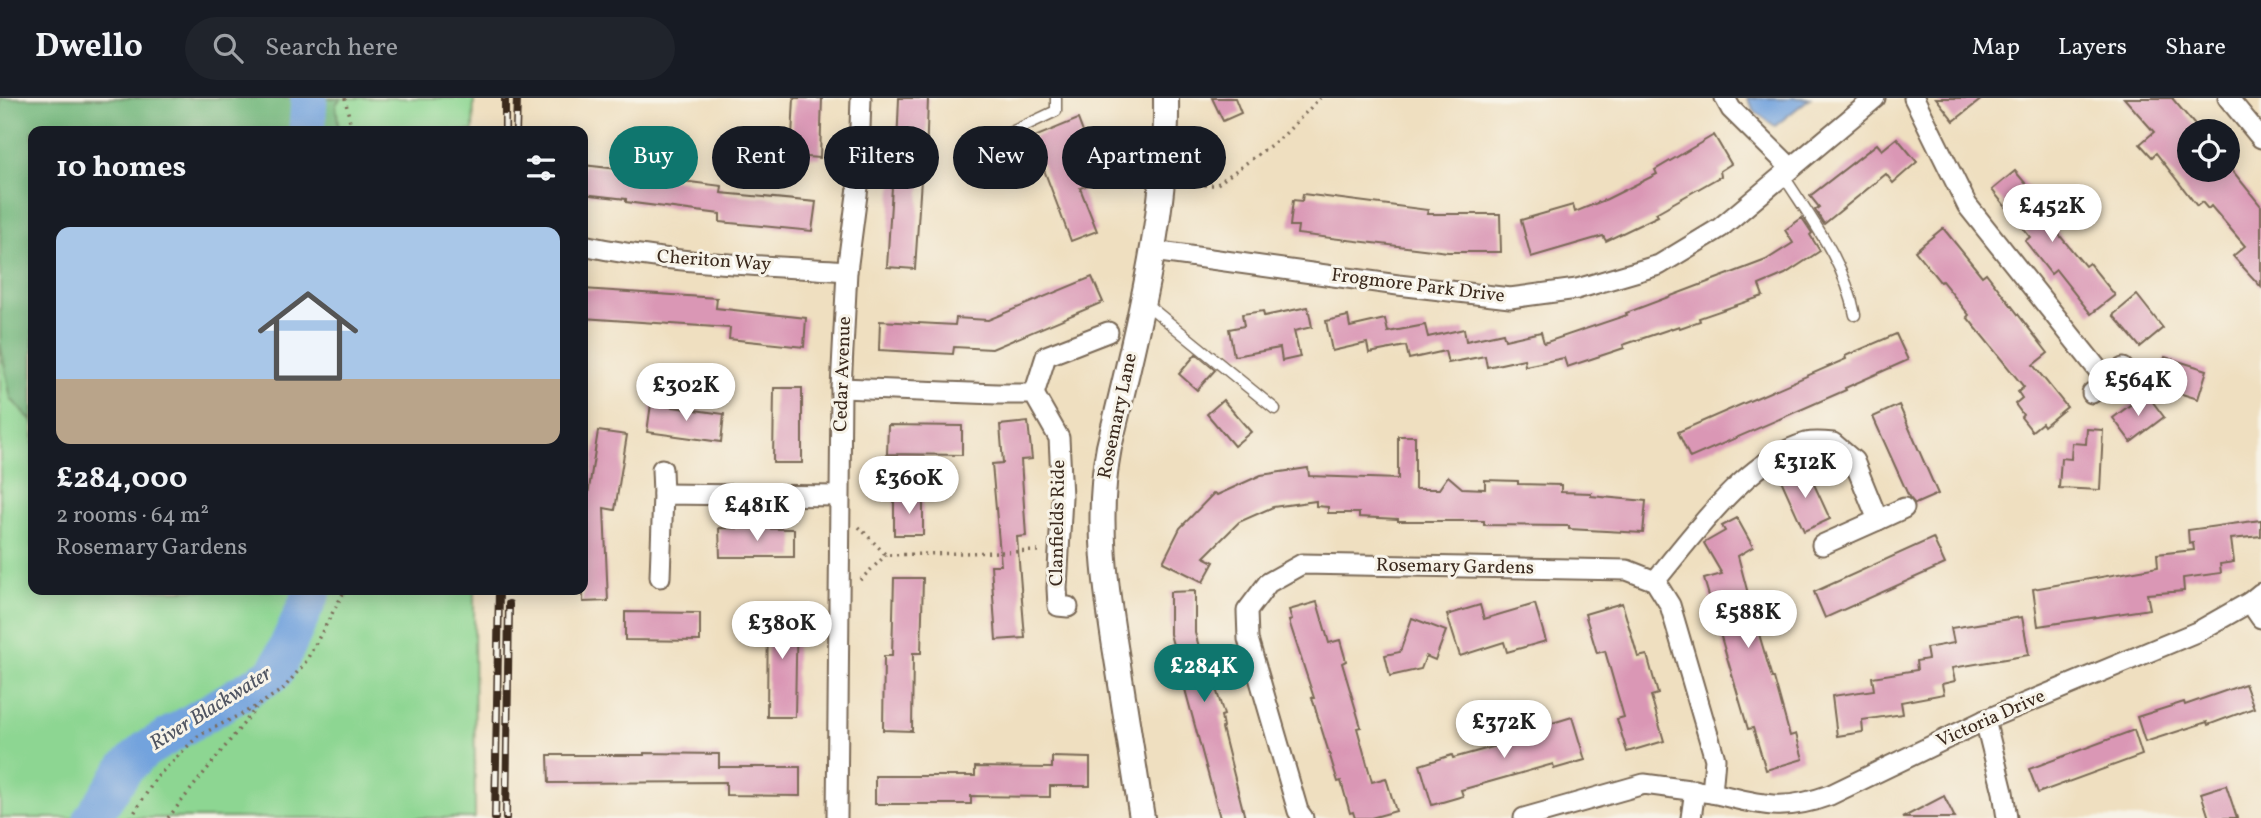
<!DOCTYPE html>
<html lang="en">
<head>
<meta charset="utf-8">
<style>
	:root { --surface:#171b24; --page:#20242c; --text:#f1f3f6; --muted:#9ea1a6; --line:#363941; --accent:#0f766e }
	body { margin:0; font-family:Vollkorn,serif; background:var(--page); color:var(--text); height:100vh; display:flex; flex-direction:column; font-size:26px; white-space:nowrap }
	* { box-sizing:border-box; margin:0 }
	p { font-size:23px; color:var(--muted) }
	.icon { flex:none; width:38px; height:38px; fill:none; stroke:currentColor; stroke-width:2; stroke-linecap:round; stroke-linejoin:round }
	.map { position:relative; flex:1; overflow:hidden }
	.panel { position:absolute; left:28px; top:28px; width:560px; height:469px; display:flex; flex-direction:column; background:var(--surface); border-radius:14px; box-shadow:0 4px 18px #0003 }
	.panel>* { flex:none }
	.top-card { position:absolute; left:609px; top:28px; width:665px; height:63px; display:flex; gap:14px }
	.buttons { position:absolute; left:2177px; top:21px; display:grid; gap:14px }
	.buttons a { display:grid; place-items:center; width:63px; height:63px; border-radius:50%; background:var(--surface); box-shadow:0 4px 18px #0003; font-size:35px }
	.price { position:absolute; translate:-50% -60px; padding:0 16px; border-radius:24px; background:#fff; color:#222; font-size:23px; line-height:46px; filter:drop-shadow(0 2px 4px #0008) }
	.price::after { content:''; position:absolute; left:50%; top:42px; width:21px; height:16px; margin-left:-10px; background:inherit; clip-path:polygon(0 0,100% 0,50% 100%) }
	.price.selected { background:var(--accent); color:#fff }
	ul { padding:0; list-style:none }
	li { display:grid; align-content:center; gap:14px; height:371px; padding:0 28px }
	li+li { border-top:2px solid var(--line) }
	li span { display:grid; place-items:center; height:217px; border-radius:14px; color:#555 }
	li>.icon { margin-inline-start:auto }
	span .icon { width:126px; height:126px; fill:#fffc; stroke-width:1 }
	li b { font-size:30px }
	h2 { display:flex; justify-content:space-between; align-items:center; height:84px; padding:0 28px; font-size:30px }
	.chip { padding:0 24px; border-radius:32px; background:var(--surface); box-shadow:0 4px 18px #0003; font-size:24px; line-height:63px }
	.chip.selected { background:var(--accent); color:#fff }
	header { display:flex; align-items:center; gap:42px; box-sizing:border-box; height:98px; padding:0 35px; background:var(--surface); border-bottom:2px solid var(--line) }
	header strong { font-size:33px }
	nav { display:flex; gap:38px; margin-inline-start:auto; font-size:24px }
	.search { width:490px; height:63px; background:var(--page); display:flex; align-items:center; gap:18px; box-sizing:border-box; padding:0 24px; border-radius:38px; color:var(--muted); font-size:26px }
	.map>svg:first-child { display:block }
	.green { fill:#8dd692; stroke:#648058; stroke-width:2 }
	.forest { fill:#72b77c; stroke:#56704d; stroke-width:2 }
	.water { fill:#73a3dd; stroke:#57667e; stroke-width:2 }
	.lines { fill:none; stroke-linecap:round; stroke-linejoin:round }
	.river { stroke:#73a3dd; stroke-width:37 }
	.building { fill:#da97b5 }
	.service-casing { stroke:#7a6957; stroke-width:13 }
	.minor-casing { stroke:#7a6957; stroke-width:23 }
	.tertiary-casing { stroke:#7a6957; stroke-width:28 }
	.path { stroke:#7a6957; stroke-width:3.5; stroke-dasharray:2 5; stroke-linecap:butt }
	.service { stroke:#fff; stroke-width:10 }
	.minor { stroke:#fff; stroke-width:19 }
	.tertiary { stroke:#fff; stroke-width:24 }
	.rail-casing { stroke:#3b2a1e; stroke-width:8 }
	.rail { stroke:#f7f3e8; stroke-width:5; stroke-dasharray:16; stroke-linecap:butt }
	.labels { text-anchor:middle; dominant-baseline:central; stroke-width:6; stroke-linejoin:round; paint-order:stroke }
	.street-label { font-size:19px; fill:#3b2a1e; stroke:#f7f3e8 }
	.water-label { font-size:21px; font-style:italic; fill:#4f5461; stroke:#f7f3e8 }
</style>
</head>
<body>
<header>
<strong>Dwello</strong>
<div class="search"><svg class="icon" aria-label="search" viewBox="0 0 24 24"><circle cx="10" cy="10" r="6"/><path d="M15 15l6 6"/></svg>Search here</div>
<nav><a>Map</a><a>Layers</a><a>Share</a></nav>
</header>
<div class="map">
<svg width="2261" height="720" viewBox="0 0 2261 720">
	<rect width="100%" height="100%" fill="#f7f3e8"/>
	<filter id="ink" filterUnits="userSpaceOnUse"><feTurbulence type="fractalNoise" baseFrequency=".0143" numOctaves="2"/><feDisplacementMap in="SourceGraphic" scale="14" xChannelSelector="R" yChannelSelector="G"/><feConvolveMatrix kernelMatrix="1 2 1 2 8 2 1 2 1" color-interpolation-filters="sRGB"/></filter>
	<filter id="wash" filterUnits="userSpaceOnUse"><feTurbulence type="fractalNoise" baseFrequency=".00686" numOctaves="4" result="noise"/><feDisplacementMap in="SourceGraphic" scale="28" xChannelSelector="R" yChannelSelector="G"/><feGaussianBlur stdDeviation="1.57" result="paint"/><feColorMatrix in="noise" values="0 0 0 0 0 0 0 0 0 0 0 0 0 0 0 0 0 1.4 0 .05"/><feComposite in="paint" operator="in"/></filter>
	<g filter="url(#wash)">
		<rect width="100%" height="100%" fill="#efdfc0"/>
		<polygon class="green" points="0,0 474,0 473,33 33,33 33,492 474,492 475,720 0,720"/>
		<polygon class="forest" points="0,0 341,0 336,6 339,33 33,33 33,324 11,301 0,245"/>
		<polygon class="water" points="1747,0 1810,0 1775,28 1756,14"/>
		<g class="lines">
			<g class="river">
				<polyline points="307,33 309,0"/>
				<polyline points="92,720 125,671 145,652 275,575 313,492"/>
			</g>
		</g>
		<g id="blocks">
			<g class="building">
				<polygon points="794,0 822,0 820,60 791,58"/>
				<polygon points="899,0 928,0 926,66 922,66 915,171 887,169 893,73 896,73"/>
				<polygon points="1212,0 1235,0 1241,15 1223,23"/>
				<polygon points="1936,0 1983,0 1954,23"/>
				<polygon points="2124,0 2172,0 2200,33 2189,33 2189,72 2232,72 2261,108 2261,189 2233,158 2245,148 2211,108 2208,111 2202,104 2197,108 2156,55 2152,59 2140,46 2154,34"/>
				<polygon points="1078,21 1084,37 1078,40 1093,76 1084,79 1088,87 1080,90 1097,133 1071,143 1038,56 985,78 979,62"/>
				<polygon points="1714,37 1731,66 1720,73 1721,78 1656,115 1658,118 1606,143 1603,138 1531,159 1521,122 1573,107 1575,114 1607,101 1657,76 1655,72"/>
				<polygon points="1897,40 1917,64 1893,85 1886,76 1824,126 1815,112 1819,109 1810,98 1877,46 1882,52"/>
				<polygon points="583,67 627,72 627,76 722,88 721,95 816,104 812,133 720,124 720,116 626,104 626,101 583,96"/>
				<polygon points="2015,73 2042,105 2037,110 2085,168 2089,165 2115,197 2091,216 2056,172 2051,176 2025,143 2030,139 1992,92"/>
				<polygon points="1303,96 1428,112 1427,116 1500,116 1501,154 1448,154 1297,136 1298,128 1290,128 1293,102 1302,103"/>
				<polygon points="1802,120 1812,135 1810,137 1820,153 1785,176 1759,187 1763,198 1699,220 1700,223 1680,230 1679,228 1623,247 1624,250 1567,269 1564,260 1525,268 1524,261 1487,269 1485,258 1448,265 1445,253 1409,261 1406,248 1369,255 1367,245 1332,253 1326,223 1348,218 1350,229 1385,221 1388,234 1425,227 1428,239 1464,231 1466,243 1503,235 1505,242 1541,234 1544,245 1627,217 1626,215 1766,162 1793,145 1785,132"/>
				<polygon points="1943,130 1982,178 1986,175 2048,255 2033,267 2067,309 2044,328 2042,325 2032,333 2021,319 2023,317 2015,306 2022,300 2018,294 2024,289 1967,219 1969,217 1942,183 1940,184 1915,153"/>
				<polygon points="1092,179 1103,204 992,251 954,249 953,256 879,252 880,223 955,227 956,220 988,222"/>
				<polygon points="583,191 717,200 716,210 806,220 804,249 729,241 730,230 583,220"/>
				<polygon points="2137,197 2163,230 2140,249 2113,217"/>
				<polygon points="1308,209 1312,229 1294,233 1300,259 1282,263 1280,250 1234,258 1229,231 1244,228 1242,216 1263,213 1264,218"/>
				<polygon points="1896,236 1908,262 1845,290 1846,292 1690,360 1678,334 1846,261 1845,258"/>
				<polygon points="1196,256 1215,272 1197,292 1179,276"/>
				<polygon points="2165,259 2207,272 2198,301 2156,288"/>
				<polygon points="774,290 802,290 802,365 773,365"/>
				<polygon points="2146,295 2164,319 2131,344 2113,320"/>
				<polygon points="1223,302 1251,334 1234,348 1207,316"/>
				<polygon points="651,306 724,316 721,344 647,334"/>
				<polygon points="1899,307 1938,396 1915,406 1909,399 1873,319"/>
				<polygon points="1028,324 1032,361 1021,362 1026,438 1017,439 1025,540 996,542 991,467 1001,467 992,366 1003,365 1000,327"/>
				<polygon points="888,327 962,328 962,357 887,356"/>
				<polygon points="2087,331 2103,332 2100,392 2059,390 2061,360 2071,361 2072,345 2086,346"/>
				<polygon points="598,333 627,337 615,412 604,410 608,503 583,504 583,430"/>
				<polygon points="1398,338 1415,338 1415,391 1439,391 1448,378 1462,390 1485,391 1485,382 1518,383 1518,386 1561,387 1561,394 1591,395 1591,398 1646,403 1643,435 1569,431 1569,428 1484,427 1484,423 1398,423 1398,421 1359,419 1359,415 1328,415 1328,409 1316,408 1316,403 1273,409 1239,424 1204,459 1214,464 1203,484 1163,464 1180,430 1214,395 1217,397 1261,377 1308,370 1309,378 1398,381"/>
				<polygon points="1807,371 1830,421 1804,433 1781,382"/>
				<rect x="894" y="400" width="29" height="37"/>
				<polygon points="1737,420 1753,449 1738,458 1756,526 1772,580 1774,580 1790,638 1796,636 1803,661 1766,672 1753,630 1748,631 1704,481 1722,476 1704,445 1725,433 1722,428"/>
				<polygon points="2261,422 2261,438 2231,441 2234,464 2220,466 2221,475 2183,480 2184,493 2147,496 2150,511 2038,528 2033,491 2158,469 2157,456 2194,452 2193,445 2189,446 2188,432"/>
				<polygon points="719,430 794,431 794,459 720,459"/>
				<polygon points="1933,440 1945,466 1825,520 1814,494"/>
				<polygon points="894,480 923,480 921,555 913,555 912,633 883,632 884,558 892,558"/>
				<polygon points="1195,493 1195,535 1203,562 1207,561 1224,617 1221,618 1223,629 1222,630 1245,720 1220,720 1170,536 1170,494"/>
				<polygon points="1317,504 1329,545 1340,542 1346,563 1342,565 1361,629 1357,630 1372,684 1386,680 1396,713 1371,720 1355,720 1353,714 1350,715 1341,683 1338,684 1312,600 1314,600 1289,523 1292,522 1289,512"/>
				<polygon points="1622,505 1638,559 1647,557 1658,596 1651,598 1664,643 1627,654 1617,621 1624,619 1605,553 1597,555 1585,516"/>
				<polygon points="1535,506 1546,543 1507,554 1504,544 1460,558 1447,517 1480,507 1484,521"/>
				<polygon points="768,507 797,507 795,619 767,619"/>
				<polygon points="625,514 700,515 700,543 625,542"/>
				<polygon points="2022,519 2029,557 1952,570 1955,583 1942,586 1944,596 1901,604 1903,616 1862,622 1863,634 1837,638 1832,598 1874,592 1872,579 1917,572 1916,563 1928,561 1926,550 1954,545 1951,530"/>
				<polygon points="1412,520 1446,533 1435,562 1426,558 1421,571 1390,578 1385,557 1400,554"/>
				<polygon points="2245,586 2254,610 2208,627 2207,624 2145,644 2137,619 2184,604 2185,607"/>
				<polygon points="1572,619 1585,662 1554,671 1553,666 1461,692 1463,698 1432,707 1420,667 1452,657 1453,660 1500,647 1498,637 1522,630 1523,634"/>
				<polygon points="2134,632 2142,657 2038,695 2029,671"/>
				<polygon points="644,655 719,656 719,669 800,669 800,698 726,697 726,684 549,685 548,657 644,657"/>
				<polygon points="1052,659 1090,660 1090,688 1050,688 1050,699 971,698 971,706 875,706 875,678 975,678 975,669 1052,670"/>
				<polygon points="2226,687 2237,720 2209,720 2201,695"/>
				<polygon points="1944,698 1955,720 1902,720"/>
			</g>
		</g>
	</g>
	<g filter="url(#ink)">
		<use href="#blocks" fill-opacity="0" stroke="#7a6957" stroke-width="2"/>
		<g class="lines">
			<g class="service-casing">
				<g id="service">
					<polyline points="969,54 1056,13 1056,0"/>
					<path d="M1783,77c28,44 62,87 72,140"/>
					<polyline points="1145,205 1275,311"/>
				</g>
			</g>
			<g class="minor-casing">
				<g id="minor">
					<polyline points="1725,0 1731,11 1791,70"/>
					<polyline points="1914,0 1967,107 2107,283 2123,270"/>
					<polyline points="2228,0 2261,40"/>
					<path d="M583,147c86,19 176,20 264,26"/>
					<polyline points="1153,153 1398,187 1510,200 1577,191 1659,167 1720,130 1875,0"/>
					<polyline points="841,290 997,296 1034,296 1059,340 1062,399 1057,490 1058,508 1068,509"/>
					<polyline points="2092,295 2107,283"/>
					<polyline points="1034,296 1046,258 1108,234"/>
					<polyline points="662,371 663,396"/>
					<polyline points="1878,422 1904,410"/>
					<polyline points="660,479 663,396 839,398"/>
					<path d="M1655,483c39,-47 91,-121 151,-138 8,-2 19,-1 27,0l21,18 24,59 -56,25"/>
					<polyline points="2250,504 2261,520"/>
					<polyline points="1985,622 2003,694 2007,720"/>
					<path d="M1712,695c48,11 69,20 118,2l155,-75 214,-89 51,-29 11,-9"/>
					<polyline points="837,720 841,290 847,173 858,89 861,0"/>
					<polyline points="1303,720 1298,713 1248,541 1247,513 1268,485 1302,466 1627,472 1655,483 1670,507 1715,661 1712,695 1644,686 1524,720"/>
					<polyline points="1691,720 1695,692"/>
				</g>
			</g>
			<g class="tertiary-casing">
				<path id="tertiary" d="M1142,720c-8,-51 -16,-102 -24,-153 -12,-73 -23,-146 -9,-218 27,-112 59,-234 57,-349"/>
			</g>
			<g class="path">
				<polyline points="345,0 352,33"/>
				<polyline points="1183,87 1216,87 1282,39 1320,0"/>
				<polyline points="859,429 886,457 1039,453"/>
				<polyline points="860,482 886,457"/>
				<polyline points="131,720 156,680 198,638 257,608 283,591 305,565 345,492"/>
				<polyline points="168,720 256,610"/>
			</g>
			<use href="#service" class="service"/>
			<use href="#minor" class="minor"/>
			<use href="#tertiary" class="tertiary"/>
			<g class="rail-casing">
				<g id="rail">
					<polyline points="505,33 505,0"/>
					<polyline points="516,33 517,0"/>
					<polyline points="495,720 499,492"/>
					<polyline points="506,720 509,506"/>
				</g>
			</g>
			<use href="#rail" class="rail"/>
		</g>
	</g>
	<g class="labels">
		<g class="street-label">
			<text transform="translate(714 163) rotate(4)">Cheriton Way</text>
			<text transform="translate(1418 188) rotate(7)">Frogmore Park Drive</text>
			<text transform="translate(843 276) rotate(-88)">Cedar Avenue</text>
			<text transform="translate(1118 318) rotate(-78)">Rosemary Lane</text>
			<text transform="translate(1058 425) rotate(-89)">Clanfields Ride</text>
			<text transform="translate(1455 469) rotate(1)">Rosemary Gardens</text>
			<text transform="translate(1991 621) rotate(-24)">Victoria Drive</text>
		</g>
		<g class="water-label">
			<text transform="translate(211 611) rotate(-32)">River Blackwater</text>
		</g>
	</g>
</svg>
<div class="buttons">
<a><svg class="icon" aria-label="locate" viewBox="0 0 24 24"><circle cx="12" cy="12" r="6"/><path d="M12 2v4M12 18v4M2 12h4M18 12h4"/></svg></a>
</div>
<b class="price" style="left:2052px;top:146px">£452K</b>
<b class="price" style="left:2138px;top:320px">£564K</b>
<b class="price" style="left:686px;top:325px">£302K</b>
<b class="price" style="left:1805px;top:402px">£312K</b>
<b class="price" style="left:909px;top:418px">£360K</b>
<b class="price" style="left:757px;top:445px">£481K</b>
<b class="price" style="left:1748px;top:552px">£588K</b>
<b class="price" style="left:782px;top:563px">£380K</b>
<b class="price selected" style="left:1204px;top:606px">£284K</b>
<b class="price" style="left:1504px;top:662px">£372K</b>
<div class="top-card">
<a class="chip selected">Buy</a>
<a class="chip">Rent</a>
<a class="chip">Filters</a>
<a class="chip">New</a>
<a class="chip">Apartment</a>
</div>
<section class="panel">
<h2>10 homes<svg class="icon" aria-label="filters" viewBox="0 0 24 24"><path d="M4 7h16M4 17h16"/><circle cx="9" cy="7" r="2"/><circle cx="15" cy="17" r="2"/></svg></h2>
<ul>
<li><span style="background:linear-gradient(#a9c7e8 70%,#b9a48a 0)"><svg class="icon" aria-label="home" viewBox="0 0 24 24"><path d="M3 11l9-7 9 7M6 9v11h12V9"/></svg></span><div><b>£284,000</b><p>2 rooms · 64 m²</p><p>Rosemary Gardens</p></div></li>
</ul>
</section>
</div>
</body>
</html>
